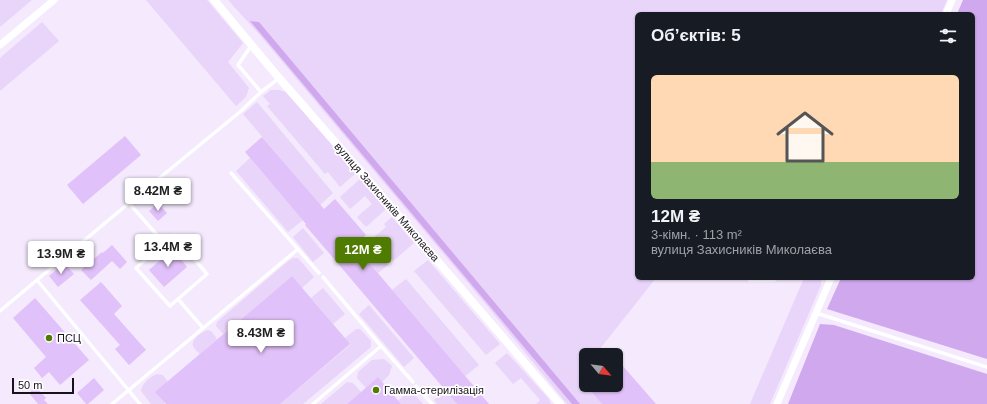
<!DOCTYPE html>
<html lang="uk">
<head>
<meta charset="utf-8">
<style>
	:root { --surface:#171b24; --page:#242831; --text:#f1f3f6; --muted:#9ea1a6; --line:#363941; --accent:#4f7c00 }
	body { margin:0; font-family:Arial,sans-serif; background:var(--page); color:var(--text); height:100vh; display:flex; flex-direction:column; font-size:15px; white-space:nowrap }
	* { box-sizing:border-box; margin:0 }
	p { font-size:13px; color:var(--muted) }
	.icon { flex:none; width:22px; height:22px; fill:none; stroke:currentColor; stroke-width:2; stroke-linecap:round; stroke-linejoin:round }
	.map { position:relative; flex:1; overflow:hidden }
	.details { position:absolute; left:635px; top:12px; width:340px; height:268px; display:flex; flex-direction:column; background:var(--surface); border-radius:6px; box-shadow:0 1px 3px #0004 }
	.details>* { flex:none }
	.needle { width:26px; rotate:119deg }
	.controls { position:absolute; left:579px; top:348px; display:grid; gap:8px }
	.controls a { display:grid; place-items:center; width:44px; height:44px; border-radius:6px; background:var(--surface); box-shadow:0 1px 3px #0004; font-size:20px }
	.scale { position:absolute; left:12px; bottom:10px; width:62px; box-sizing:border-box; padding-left:4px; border:2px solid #18131b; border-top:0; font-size:11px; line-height:14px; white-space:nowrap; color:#18131b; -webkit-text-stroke:3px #fff; paint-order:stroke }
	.price { position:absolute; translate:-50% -34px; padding:0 9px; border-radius:4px; background:#fff; color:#222; font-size:13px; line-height:26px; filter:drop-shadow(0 1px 2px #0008) }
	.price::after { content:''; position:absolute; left:50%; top:24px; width:12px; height:9px; margin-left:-6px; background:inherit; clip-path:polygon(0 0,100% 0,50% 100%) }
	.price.current { background:var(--accent); color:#fff }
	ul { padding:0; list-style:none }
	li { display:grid; align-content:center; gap:8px; height:212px; padding:0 16px }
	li+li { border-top:1px solid var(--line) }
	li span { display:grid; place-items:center; height:124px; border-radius:6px; color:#555 }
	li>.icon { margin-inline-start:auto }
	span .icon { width:72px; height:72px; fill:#fffc; stroke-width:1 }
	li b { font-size:17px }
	h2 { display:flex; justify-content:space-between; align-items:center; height:48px; padding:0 16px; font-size:17px }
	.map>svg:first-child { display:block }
	.green { fill:#e9d4fa }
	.forest { fill:#d0a8ed }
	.building { fill:#e1c1f9 }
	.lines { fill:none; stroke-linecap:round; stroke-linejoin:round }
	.service { stroke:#fff; stroke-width:3.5 }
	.minor { stroke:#fff; stroke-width:7 }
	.tertiary { stroke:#fff; stroke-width:8 }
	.poi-dot { fill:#4f7c00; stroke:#fff; stroke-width:1.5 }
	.labels { text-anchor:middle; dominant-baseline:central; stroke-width:3.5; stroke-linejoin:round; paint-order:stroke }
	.street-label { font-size:11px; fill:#18131b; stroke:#fff }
	.poi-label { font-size:11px; fill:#18131b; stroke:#fff; text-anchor:start }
</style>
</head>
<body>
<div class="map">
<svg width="987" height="404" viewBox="0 0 987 404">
	<rect width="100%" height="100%" fill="#f4e9fd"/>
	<g class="green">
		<polygon points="0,0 32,0 0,27"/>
		<polygon points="146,0 207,0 243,43 228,62 249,88 246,97 236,106"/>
		<polygon points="228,0 947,0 941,14 637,14 637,278 656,278 595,355 586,355 586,366 578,376 602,404 567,404 484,302 259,34"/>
		<polygon points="42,22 59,41 0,91 0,58"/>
		<polygon points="271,90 279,90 287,92 356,173 340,187 328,172 325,174 267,106 270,104 263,96"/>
		<polygon points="257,102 333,193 320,205 243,114"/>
		<polygon points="250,158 303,220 288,232 236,171"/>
		<polygon points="361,178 387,208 366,227 357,217 372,204 365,196 350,209 340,197"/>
		<polygon points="392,217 414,243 393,261 373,238 386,227 384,224"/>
		<polygon points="303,228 324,253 313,262 293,237"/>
		<polygon points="368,241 388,265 378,273 358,250"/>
		<polygon points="293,258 298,258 314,277 302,288 292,276 223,334 216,326 217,322 287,262"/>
		<polygon points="428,260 500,344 486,355 414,271"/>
		<polygon points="804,278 821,278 821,285 770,404 750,404"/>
		<polygon points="406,279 479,365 465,376 392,290"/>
		<polygon points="323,288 345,314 333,324 311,298"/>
		<polygon points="369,305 414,358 404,367 359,314"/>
		<polygon points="356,329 360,329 371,341 371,347 303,404 280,404 350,345 345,338"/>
		<path d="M208,330l4,2 5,7 -17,15c-2,-2 -6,-5 -7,-8 -2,-7 10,-15 15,-16z"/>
		<polygon points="507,353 549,399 551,404 536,404 540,400 521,378 513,384 495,363"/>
		<polygon points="384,359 392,366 389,375 382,382 378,377 366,388 357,378 358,372 372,360"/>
		<path d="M157,374l6,1 5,7 -12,10 9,11 -2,1h-12l-10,-13c1,-8 9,-14 16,-17z"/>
		<polygon points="347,382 353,383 361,392 347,404 321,404"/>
		<polygon points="411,390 423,404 401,404 398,401"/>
		<polygon points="445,390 457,404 437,404 434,400"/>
	</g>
	<g class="forest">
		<polygon points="963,0 987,0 987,359 827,309 841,278 973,278 973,14 957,14"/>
		<polygon points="250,21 259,22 580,404 572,404"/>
		<polygon points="820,324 834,325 987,374 987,404 788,404"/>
	</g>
	<g class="building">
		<polygon points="125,136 141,155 83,204 67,185"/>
		<polygon points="262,137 324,209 335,199 366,235 354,245 489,404 457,404 335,260 305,225 306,224 245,152"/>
		<polygon points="158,203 167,213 158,221 149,211"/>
		<polygon points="112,245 127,262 120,269 112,261 91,280 81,270 102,252 103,253"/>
		<polygon points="173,249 187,267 164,287 149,270"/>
		<polygon points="64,263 74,274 58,287 49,276"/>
		<polygon points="292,276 350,344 280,404 166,404 155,392"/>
		<polygon points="101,282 122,306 114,314 146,350 129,365 115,349 120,345 80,300"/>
		<polygon points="35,298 89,360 60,385 49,372 42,378 34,368 46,357 13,318"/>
		<polygon points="616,358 656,404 602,404 578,376 586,369 586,385 616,385"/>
		<polygon points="378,377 401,404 347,404 361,392"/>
		<polygon points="94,378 104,390 88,404 86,404 77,393"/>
		<polygon points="36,387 46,398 44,400 48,404 38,404 29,393"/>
	</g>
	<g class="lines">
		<g class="service">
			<polyline points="251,46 238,65 261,92 278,79"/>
			<polyline points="231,173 319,273"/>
			<polyline points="129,203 164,243 174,235 207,274 178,299 203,328"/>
			<polyline points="164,243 136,268 170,306 178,299"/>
			<polyline points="748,278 750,280 774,280 777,278"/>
			<polyline points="37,280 140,404"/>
			<polyline points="0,311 129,203 241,111 261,92"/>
			<polyline points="816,313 987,367"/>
			<polyline points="381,346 413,382"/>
			<polyline points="416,386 432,404"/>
			<polyline points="112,404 298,249"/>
			<polyline points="313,404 381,346 323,277"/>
		</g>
		<g class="minor">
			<polyline points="946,14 952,0"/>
			<polyline points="0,45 54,0"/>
			<polyline points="777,404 831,278"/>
		</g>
		<polyline class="tertiary" points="214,0 279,78 362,173 560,404"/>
	</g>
	<g class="poi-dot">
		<circle cx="49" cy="338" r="4"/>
		<circle cx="376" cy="390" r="4"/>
	</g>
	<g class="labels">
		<g class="street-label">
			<text transform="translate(387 202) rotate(49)">вулиця Захисників Миколаєва</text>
		</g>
		<g class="poi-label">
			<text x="57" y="338">ПСЦ</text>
			<text x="384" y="390">Гамма-стерилізація</text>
		</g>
	</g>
</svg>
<div class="controls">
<a><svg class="needle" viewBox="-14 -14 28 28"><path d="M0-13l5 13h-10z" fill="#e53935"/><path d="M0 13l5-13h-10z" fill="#9ea1a6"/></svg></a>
</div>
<div class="scale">50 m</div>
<b class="price" style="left:158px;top:212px">8.42M ₴</b>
<b class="price" style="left:168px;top:268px">13.4M ₴</b>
<b class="price current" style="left:363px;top:271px">12M ₴</b>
<b class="price" style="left:61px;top:275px">13.9M ₴</b>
<b class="price" style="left:261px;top:354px">8.43M ₴</b>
<section class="details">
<h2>Об’єктів: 5<svg class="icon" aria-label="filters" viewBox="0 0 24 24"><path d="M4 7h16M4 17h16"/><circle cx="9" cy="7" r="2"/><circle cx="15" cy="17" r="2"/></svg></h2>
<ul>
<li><span style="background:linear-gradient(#ffd9b3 70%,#8fb573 0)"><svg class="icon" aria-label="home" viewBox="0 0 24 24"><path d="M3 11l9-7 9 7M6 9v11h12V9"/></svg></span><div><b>12M ₴</b><p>3-кімн. · 113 m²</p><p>вулиця Захисників Миколаєва</p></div></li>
</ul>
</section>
</div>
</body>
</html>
